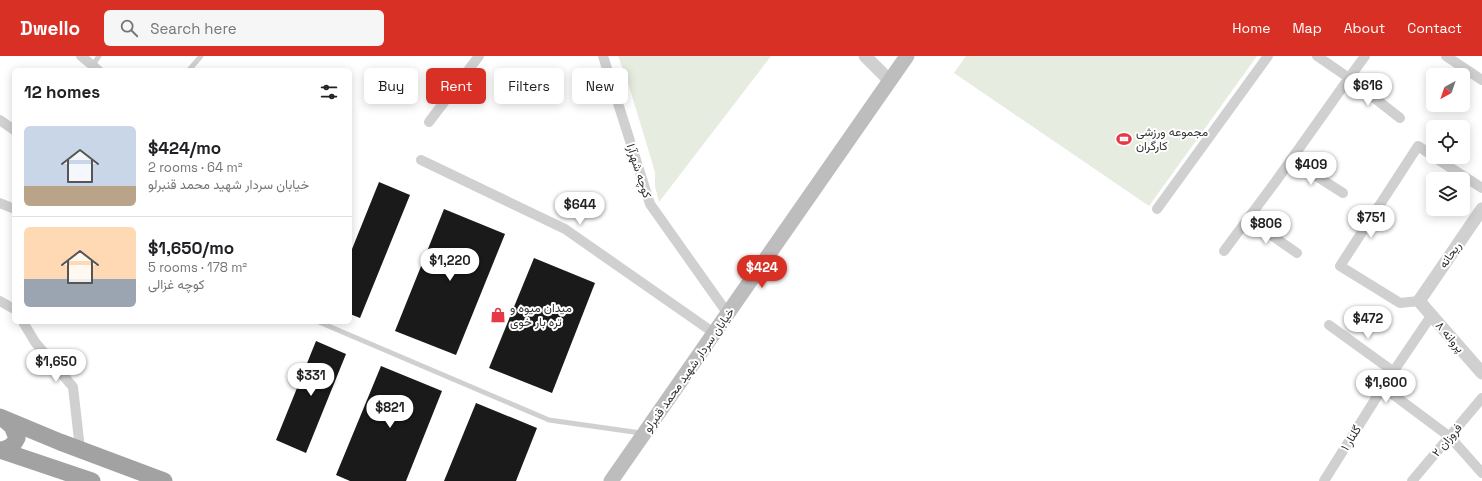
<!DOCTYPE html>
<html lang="en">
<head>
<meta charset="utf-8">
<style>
	:root { --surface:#fff; --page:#f6f6f6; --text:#202124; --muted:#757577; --line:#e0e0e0; --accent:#d93025 }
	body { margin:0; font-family:"Space Grotesk",Vazirmatn,sans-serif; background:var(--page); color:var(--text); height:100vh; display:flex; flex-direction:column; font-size:15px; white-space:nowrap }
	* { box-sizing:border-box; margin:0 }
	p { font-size:13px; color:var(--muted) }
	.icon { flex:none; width:22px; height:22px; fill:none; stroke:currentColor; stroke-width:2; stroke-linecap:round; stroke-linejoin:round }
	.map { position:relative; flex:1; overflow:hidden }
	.details { position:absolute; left:12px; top:12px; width:340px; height:256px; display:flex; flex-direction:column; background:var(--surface); border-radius:6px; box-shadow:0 2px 10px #0003 }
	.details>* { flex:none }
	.top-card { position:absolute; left:364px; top:12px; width:380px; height:36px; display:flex; gap:8px }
	.needle { width:26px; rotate:220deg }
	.fabs { position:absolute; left:1426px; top:12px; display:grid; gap:8px }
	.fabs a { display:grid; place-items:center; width:44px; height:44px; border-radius:6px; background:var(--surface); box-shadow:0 2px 10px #0003; font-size:20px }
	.price { position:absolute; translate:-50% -34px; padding:0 9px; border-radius:14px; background:#fff; color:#222; font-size:13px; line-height:26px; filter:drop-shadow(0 1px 2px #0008) }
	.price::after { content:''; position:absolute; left:50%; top:24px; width:12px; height:9px; margin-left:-6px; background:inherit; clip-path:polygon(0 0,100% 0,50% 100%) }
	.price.selected { background:var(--accent); color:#fff }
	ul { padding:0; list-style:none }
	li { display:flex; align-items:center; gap:12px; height:100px; padding:0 12px }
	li+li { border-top:1px solid var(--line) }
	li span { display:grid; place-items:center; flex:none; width:112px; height:80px; border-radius:6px; color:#555 }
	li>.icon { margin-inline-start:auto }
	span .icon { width:48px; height:48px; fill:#fffc; stroke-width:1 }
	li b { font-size:17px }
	h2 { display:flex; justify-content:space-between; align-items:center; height:48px; padding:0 12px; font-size:17px }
	.chip { padding:0 14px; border-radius:6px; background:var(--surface); box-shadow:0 2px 10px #0003; font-size:14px; line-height:36px }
	.chip.selected { background:var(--accent); color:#fff }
	header { display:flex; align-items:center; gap:24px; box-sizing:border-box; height:56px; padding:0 20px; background:var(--accent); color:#fff }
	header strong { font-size:19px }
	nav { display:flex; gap:22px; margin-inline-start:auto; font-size:14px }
	.search { width:280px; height:36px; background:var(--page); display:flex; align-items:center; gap:10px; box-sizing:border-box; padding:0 14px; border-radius:6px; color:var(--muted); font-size:15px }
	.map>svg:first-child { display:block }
	.green { fill:#e6ecdf }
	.building { fill:#1a1a1a }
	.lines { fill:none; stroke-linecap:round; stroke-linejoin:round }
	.service { stroke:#d0d0d0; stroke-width:5 }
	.minor { stroke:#d0d0d0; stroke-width:10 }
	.tertiary { stroke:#d0d0d0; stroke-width:13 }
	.secondary { stroke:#bdbdbd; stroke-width:15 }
	.trunk { stroke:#a2a2a2; stroke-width:17 }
	.labels { text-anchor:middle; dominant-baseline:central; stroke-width:4; stroke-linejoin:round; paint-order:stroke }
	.poi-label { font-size:12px; fill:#333; stroke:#fff; text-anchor:start }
	.street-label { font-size:12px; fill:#333; stroke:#fff }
</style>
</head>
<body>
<header>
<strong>Dwello</strong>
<div class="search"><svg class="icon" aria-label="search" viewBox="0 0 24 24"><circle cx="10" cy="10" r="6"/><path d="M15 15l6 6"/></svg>Search here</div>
<nav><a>Home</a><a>Map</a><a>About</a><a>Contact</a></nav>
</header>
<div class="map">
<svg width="1482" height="425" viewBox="0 0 1482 425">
	<rect width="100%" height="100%" fill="#fff"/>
	<g class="green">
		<polygon points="618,0 771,0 659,146 655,130 655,116 629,30"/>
		<polygon points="966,0 1257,0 1149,150 954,17"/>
	</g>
	<g class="building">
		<polygon points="379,126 410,139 360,262 350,258 350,198"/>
		<polygon points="444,153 505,178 456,299 395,275"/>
		<polygon points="534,202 595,227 552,337 489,312"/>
		<polygon points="316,285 346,298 306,397 276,384"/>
		<polygon points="381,310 442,335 406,425 350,425 336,419"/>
		<polygon points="476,347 537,372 516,425 444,425"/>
	</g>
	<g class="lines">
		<g class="service">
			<polyline points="92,10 99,0"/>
			<polyline points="189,14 201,0"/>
			<polyline points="319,266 549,364 641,377"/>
		</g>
		<g class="minor">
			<polyline points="81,0 98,14"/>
			<polyline points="603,0 650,148 728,258"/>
			<polyline points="1365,0 1349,22 1400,62"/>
			<polyline points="1446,0 1482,24"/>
			<polyline points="0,64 14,74"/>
			<polyline points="429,66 479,0"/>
			<polyline points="1434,101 1482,132"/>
			<polyline points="421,104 565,173 714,277"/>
			<polyline points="1291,104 1343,137"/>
			<polyline points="0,147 12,152"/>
			<polyline points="1157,153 1268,0"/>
			<polyline points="1248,163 1297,197"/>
			<polyline points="1224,195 1276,125 1349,22 1317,0"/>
			<polyline points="0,245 14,253"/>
			<polyline points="1419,245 1400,247 1340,210 1418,90 1433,100"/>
			<polyline points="23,266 35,286 73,331 80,393"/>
			<polyline points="1329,269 1394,316"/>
			<polyline points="1383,331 1450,381 1482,417"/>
			<polyline points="1324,425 1383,331 1431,260"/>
			<polyline points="1412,425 1482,342"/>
		</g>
		<g class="tertiary">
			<polyline points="865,0 890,25"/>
			<polyline points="1482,153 1419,245 1482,317"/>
		</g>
		<polyline class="secondary" points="611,425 907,0"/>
		<g class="trunk">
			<polyline points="0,361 60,386 164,425"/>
			<polyline points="0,394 92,425"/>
			<path d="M2,394c8,-2 11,-4 15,-12l-5,-12 -7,-6"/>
		</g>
	</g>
	<defs>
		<g id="stadium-bare" transform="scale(1.2)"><path d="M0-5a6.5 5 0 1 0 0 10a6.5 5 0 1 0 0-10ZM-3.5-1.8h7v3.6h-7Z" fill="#e63946" stroke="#fff" stroke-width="2.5" paint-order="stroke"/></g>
		<g id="shop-bare" transform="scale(1.2)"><path d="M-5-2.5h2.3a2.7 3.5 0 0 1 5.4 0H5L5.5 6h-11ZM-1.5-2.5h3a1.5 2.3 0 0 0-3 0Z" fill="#e63946" stroke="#fff" stroke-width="2.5" paint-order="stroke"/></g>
	</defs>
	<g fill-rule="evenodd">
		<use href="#stadium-bare" x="1124" y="83"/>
		<use href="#shop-bare" x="498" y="259"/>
	</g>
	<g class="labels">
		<g class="poi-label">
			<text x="1136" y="76">مجموعه ورزشی<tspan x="1136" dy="14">کارگران</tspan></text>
			<text x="510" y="252">میدان میوه و<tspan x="510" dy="14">تره بار خوی</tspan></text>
		</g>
		<g class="street-label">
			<text transform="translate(639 115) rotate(72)">کوچه شهرآرا</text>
			<text transform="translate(1450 199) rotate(-55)">ریحانه</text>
			<text transform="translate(1450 281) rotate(49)">پروانه ۸</text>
			<text transform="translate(689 314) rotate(-55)">خیابان سردار شهید محمد قنبرلو</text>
			<text transform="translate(1351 382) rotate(-58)">۱ گلنار</text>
			<text transform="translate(1447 384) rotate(-50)">۲ فروزان</text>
		</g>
	</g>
</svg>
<div class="fabs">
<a><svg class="needle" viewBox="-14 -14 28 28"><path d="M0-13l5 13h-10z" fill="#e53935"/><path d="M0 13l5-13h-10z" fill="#757577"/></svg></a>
<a><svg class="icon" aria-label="locate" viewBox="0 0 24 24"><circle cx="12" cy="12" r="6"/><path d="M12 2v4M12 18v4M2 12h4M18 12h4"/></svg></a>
<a><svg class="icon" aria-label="layers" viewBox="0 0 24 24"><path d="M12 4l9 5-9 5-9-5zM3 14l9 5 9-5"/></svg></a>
</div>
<b class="price" style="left:1368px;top:51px">$616</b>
<b class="price" style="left:1311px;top:130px">$409</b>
<b class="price" style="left:580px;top:170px">$644</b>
<b class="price" style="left:1371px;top:183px">$751</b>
<b class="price" style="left:1266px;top:189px">$806</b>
<b class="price" style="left:450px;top:226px">$1,220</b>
<b class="price selected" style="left:762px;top:233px">$424</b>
<b class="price" style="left:1368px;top:284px">$472</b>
<b class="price" style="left:56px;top:327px">$1,650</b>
<b class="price" style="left:311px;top:341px">$331</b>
<b class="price" style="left:1386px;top:348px">$1,600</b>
<b class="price" style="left:390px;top:373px">$821</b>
<div class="top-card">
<a class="chip">Buy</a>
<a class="chip selected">Rent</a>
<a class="chip">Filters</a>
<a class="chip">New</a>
</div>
<section class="details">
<h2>12 homes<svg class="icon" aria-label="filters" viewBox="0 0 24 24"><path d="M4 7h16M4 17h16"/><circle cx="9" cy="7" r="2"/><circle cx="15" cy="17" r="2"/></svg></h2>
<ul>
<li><span style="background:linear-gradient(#c9d6e8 75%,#b9a48a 0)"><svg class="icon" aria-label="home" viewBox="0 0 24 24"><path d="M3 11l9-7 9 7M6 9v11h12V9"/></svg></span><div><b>$424/mo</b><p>2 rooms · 64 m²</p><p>خیابان سردار شهید محمد قنبرلو</p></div></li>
<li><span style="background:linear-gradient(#ffd9b3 65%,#9aa5b1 0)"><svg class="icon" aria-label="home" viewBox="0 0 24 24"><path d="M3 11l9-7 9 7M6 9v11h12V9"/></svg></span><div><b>$1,650/mo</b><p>5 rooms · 178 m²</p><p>کوچه غزالی</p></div></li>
</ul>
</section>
</div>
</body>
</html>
